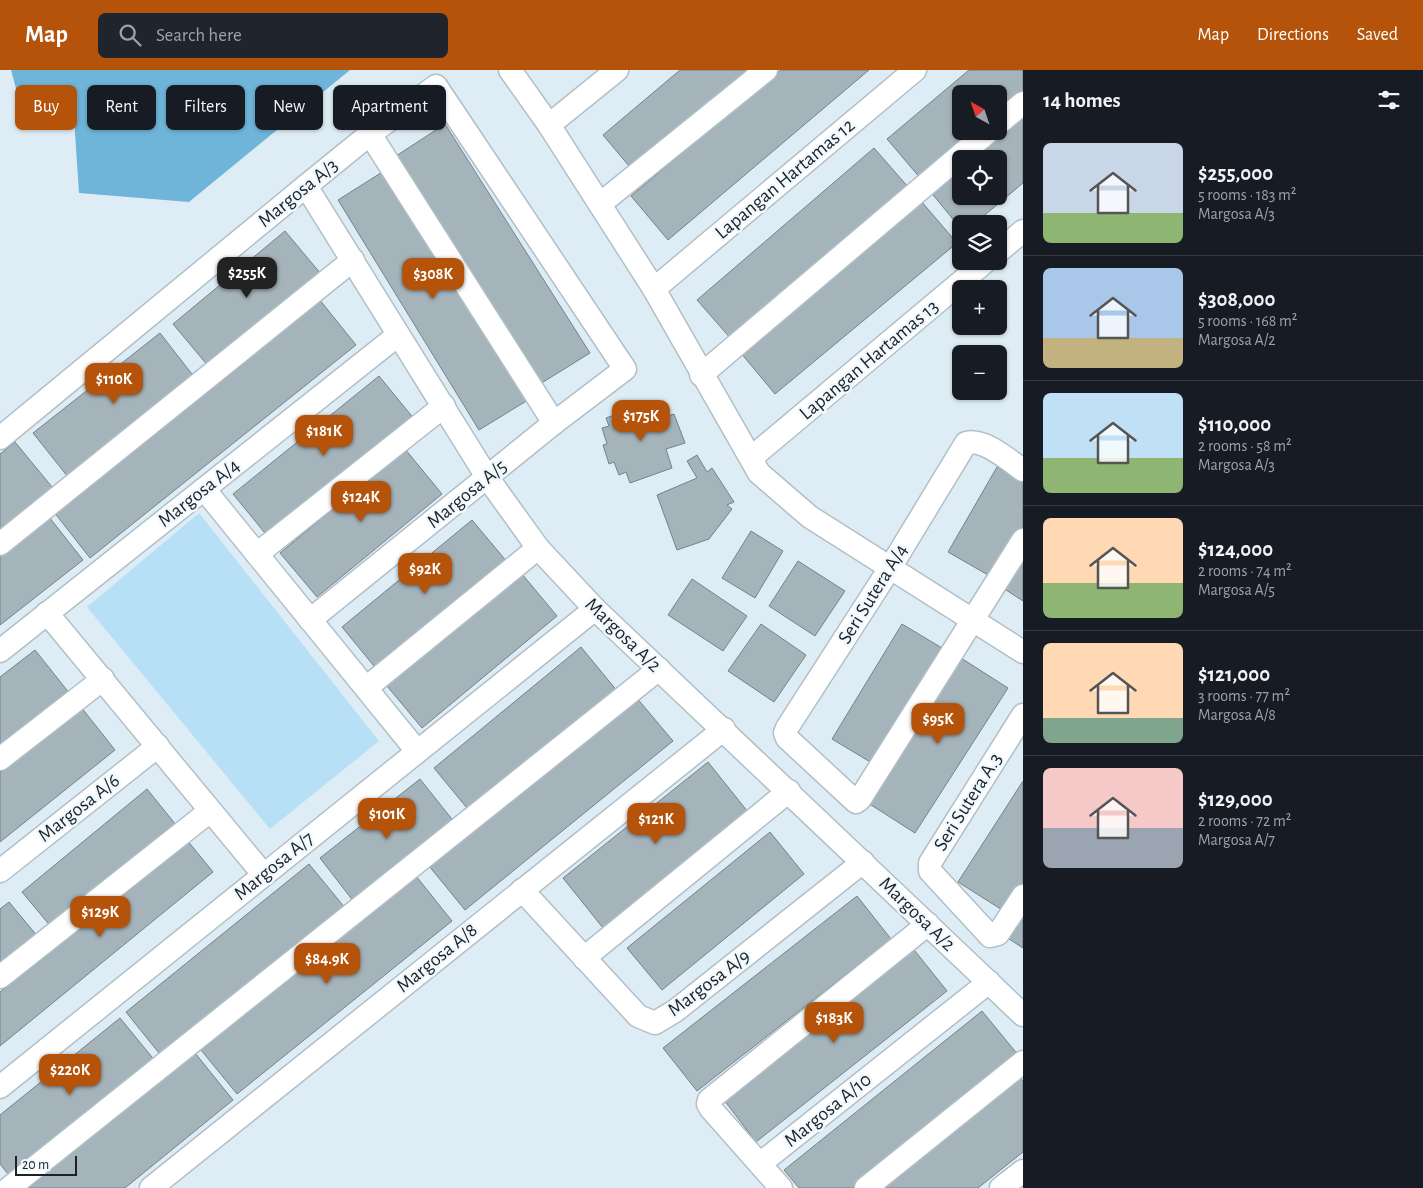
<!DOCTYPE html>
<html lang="en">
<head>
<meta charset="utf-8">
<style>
	:root { --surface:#171b24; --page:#20242c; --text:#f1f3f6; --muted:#9ea1a6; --line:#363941; --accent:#b45309 }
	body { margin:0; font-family:"Alegreya Sans",sans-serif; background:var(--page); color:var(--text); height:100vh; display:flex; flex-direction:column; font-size:19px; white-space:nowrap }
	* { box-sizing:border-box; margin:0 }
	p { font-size:16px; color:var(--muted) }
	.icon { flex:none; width:28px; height:28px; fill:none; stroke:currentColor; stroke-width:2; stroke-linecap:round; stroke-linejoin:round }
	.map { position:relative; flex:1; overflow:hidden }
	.sheet { display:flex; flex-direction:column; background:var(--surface); width:400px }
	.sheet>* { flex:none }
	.banner { position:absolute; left:15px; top:15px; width:475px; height:45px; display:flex; gap:10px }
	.needle { width:32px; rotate:320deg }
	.controls { position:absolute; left:952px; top:15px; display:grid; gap:10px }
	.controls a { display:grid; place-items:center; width:55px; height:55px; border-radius:8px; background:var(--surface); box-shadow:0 1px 4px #0004; font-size:25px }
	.scale { position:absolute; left:15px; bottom:12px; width:62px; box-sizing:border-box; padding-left:5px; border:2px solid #1d2225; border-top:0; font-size:14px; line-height:18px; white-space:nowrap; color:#1d2225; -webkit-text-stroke:4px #f0f9fe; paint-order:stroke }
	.price { position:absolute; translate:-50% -42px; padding:0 11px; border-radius:10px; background:var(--accent); color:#fff; font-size:16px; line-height:32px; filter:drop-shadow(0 1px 2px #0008) }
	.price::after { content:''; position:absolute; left:50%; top:30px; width:15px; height:11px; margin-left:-8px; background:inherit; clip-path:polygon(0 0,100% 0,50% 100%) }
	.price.selected { background:#222; color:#fff }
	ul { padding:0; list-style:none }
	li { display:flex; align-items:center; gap:15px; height:125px; padding:0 20px }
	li+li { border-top:1px solid var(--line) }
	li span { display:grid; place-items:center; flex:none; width:140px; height:100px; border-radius:8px; color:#555 }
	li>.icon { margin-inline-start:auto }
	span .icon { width:60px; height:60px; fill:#fffc; stroke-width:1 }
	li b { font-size:21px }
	h2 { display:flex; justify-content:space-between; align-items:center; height:60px; padding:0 20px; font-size:21px }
	.pill { padding:0 18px; border-radius:8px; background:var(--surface); box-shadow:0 1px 4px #0004; font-size:18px; line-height:45px }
	.pill.selected { background:var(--accent); color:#fff }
	header { display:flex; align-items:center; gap:30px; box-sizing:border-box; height:70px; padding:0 25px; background:var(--accent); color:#fff }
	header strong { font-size:24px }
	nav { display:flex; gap:28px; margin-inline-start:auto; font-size:18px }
	.search { width:350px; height:45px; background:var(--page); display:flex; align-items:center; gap:12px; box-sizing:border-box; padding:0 18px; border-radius:8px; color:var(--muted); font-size:19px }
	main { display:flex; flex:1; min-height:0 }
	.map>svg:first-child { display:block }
	.green { fill:#b7dff6 }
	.water { fill:#6fb5d9 }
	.building { fill:#a5b3bb; stroke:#75828a }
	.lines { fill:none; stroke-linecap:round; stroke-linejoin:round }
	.minor-casing { stroke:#b1bfc7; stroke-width:25 }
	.minor { stroke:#fff; stroke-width:22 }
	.labels { text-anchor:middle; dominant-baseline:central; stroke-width:5; stroke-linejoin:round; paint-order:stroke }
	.street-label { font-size:20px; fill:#1d2225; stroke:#f0f9fe }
</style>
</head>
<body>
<header>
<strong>Map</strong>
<div class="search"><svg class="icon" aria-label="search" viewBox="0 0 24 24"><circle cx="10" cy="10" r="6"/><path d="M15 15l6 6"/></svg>Search here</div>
<nav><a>Map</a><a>Directions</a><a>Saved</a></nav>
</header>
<main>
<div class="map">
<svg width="1023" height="1118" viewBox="0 0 1023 1118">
	<rect width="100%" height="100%" fill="#deedf5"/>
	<polygon class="green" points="199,443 379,671 270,759 87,537"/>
	<polygon class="water" points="11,0 350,0 189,132 79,123 73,33 17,22"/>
	<g class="building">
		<polygon points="680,0 756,0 634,102 603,65"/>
		<polygon points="781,0 869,0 668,170 631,126"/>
		<polygon points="969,0 1023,0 1023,23 999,43 999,24 961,24 961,61 977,61 921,109 887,69"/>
		<polygon points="1023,43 1023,113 974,154 961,154 961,159 929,120 961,94 961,126 999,126 999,89 967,89"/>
		<polygon points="445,54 590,283 540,314 396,86"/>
		<polygon points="874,78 909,118 732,270 697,230"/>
		<polygon points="387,99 528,330 479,360 338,130"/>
		<polygon points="921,131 957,173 775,324 740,282"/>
		<polygon points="285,161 321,204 209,297 173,254"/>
		<polygon points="319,229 356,275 90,488 54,442"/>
		<polygon points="160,263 195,308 68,407 33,363"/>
		<polygon points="379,306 415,350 269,468 233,424"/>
		<polygon points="650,332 656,350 674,344 685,373 666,379 672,398 630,413 626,402 619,405 614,392 609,394 603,375 607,374 602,358 609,356 606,348"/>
		<polygon points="15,372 52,417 0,460 0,384"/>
		<polygon points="405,379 442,424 317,527 280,483"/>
		<polygon points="697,385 707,402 712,398 734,432 727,435 732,439 709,469 677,480 657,425 697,408 687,391"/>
		<polygon points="997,397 1023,412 1023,461 995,509 948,482"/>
		<polygon points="49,447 83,490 0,555 0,485"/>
		<polygon points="472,450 508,493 378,601 342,557"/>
		<polygon points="751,461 783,481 755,528 722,508"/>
		<polygon points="1023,487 1023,531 1003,518"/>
		<polygon points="798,491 845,521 815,566 769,536"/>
		<polygon points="522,504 557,546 422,658 387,616"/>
		<polygon points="692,509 747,546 723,581 668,545"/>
		<polygon points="761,554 806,585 774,632 728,601"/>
		<polygon points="902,554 947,581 877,696 832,669"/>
		<polygon points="581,577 618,622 471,743 434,698"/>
		<polygon points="35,580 70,624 0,679 0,607"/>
		<polygon points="961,588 1008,618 915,763 868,733"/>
		<polygon points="636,627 673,671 465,840 429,796"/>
		<polygon points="81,637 115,680 0,772 0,702"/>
		<polygon points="708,692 748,742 603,858 563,808"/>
		<polygon points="420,709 455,753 354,832 320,788"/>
		<polygon points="1023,711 1023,818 1007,843 958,812"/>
		<polygon points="147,719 176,755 52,858 22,822"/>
		<polygon points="770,762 804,804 662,920 627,878"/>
		<polygon points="187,770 213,802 0,976 0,922"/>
		<polygon points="309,794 346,839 163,988 126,942"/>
		<polygon points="416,806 452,851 237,1024 201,980"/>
		<polygon points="857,826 891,869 697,1021 663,978"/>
		<polygon points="9,832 38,867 0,898 0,839"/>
		<polygon points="1023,840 1023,878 1006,867"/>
		<polygon points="911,876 947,921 756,1072 721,1026"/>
		<polygon points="982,941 1019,986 853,1118 799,1118 784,1100"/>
		<polygon points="120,948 156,992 11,1108 0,1094 0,1045"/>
		<polygon points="195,983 233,1030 125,1118 28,1118"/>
		<polygon points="1018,1005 1023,1011 1023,1082 978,1118 879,1118"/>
	</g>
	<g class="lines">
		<g class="minor-casing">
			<g id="minor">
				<polyline points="510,0 549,55 654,219 759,403 810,447 1023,582"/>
				<polyline points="999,53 1023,33"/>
				<polyline points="549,55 617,0"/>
				<polyline points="370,64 554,353"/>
				<polyline points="306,116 487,407 538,478 595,539 1023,945"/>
				<polyline points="600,134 766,0"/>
				<polyline points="999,181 1023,161"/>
				<polyline points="654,219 915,0"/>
				<polyline points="701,305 989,61"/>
				<polyline points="0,368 306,116 370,64 436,16 625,299 554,353 310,550"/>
				<polyline points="751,388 986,191"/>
				<path d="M1023,400c-15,-10 -39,-32 -57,-27l-76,125 -103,160 -2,5 2,5 69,64 4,-3 163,-259"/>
				<polyline points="204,419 417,681"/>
				<polyline points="0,474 353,190"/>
				<polyline points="257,484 444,336"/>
				<polyline points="47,543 263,804"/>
				<polyline points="0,581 398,265"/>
				<polyline points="366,618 538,478"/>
				<polyline points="1023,645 930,793 930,801 990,866 998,864 1023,826"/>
				<polyline points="0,689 103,609"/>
				<polyline points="0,801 158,676"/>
				<polyline points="522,820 638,946 655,953 675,941 863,792"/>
				<polyline points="584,888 789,721"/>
				<polyline points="0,907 210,741"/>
				<polyline points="0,1017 595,539"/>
				<polyline points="761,1093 989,912"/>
				<polyline points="9,1118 659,599"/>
				<polyline points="151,1118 724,659"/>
				<polyline points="781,1118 711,1039 708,1034 709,1030 928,854"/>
				<polyline points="866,1118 1023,992"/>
				<polyline points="1001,1118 1023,1101"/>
			</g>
		</g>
		<use href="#minor" class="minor"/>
	</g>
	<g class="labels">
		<g class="street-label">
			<text transform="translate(785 109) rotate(-40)">Lapangan Hartamas 12</text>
			<text transform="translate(298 123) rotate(-39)">Margosa A/3</text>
			<text transform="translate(869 290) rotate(-40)">Lapangan Hartamas 13</text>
			<text transform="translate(199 423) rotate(-38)">Margosa A/4</text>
			<text transform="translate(467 424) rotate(-39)">Margosa A/5</text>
			<text transform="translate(873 524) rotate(-58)">Seri Sutera A/4</text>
			<text transform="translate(623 565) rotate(44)">Margosa A/2</text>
			<text transform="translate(968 732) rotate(-58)">Seri Sutera A.3</text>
			<text transform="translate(79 738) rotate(-38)">Margosa A/6</text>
			<text transform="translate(274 796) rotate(-39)">Margosa A/7</text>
			<text transform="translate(917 844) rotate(44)">Margosa A/2</text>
			<text transform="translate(437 888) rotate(-39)">Margosa A/8</text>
			<text transform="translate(709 913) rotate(-37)">Margosa A/9</text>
			<text transform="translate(828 1040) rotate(-39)">Margosa A/10</text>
		</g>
	</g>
</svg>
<div class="controls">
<a><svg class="needle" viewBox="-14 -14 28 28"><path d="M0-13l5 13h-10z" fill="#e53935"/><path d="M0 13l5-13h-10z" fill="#9ea1a6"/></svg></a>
<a><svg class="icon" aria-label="locate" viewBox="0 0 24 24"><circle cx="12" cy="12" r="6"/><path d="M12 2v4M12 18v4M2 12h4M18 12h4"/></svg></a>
<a><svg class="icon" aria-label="layers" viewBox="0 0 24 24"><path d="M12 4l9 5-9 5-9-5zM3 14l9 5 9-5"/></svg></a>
<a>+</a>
<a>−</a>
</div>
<div class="scale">20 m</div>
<b class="price selected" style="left:247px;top:229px">$255K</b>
<b class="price" style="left:433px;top:230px">$308K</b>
<b class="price" style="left:114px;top:335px">$110K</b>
<b class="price" style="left:641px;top:372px">$175K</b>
<b class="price" style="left:324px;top:387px">$181K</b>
<b class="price" style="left:361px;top:453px">$124K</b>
<b class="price" style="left:425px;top:525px">$92K</b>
<b class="price" style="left:938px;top:675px">$95K</b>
<b class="price" style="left:387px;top:770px">$101K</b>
<b class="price" style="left:656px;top:775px">$121K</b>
<b class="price" style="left:100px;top:868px">$129K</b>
<b class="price" style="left:327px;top:915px">$84.9K</b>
<b class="price" style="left:834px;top:974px">$183K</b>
<b class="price" style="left:70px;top:1026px">$220K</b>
<div class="banner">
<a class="pill selected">Buy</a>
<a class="pill">Rent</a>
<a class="pill">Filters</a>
<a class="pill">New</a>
<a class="pill">Apartment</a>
</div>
</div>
<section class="sheet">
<h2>14 homes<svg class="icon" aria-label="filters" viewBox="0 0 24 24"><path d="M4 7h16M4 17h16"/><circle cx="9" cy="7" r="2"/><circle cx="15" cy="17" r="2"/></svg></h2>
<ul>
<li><span style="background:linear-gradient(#c9d6e8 70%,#8fb573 0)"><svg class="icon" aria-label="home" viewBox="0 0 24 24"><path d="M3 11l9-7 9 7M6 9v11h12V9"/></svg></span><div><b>$255,000</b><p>5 rooms · 183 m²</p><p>Margosa A/3</p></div></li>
<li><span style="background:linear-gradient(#a9c7e8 70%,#c2b280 0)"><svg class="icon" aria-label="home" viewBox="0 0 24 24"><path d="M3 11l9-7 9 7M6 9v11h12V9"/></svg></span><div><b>$308,000</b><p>5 rooms · 168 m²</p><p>Margosa A/2</p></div></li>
<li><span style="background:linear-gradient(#bfe0f5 65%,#8fb573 0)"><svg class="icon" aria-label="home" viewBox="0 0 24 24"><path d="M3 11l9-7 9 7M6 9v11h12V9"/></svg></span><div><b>$110,000</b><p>2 rooms · 58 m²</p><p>Margosa A/3</p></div></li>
<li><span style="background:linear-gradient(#ffd9b3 65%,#8fb573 0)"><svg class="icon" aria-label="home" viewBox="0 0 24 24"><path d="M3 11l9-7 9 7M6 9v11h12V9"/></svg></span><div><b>$124,000</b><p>2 rooms · 74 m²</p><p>Margosa A/5</p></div></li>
<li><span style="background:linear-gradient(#ffd9b3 75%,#7fa58c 0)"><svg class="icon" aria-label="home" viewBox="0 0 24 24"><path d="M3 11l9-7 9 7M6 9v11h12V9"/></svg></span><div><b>$121,000</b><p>3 rooms · 77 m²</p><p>Margosa A/8</p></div></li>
<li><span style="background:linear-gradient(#f6c9c9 60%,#9aa5b1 0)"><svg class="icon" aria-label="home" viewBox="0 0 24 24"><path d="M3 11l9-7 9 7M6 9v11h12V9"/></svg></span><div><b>$129,000</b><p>2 rooms · 72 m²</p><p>Margosa A/7</p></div></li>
</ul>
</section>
</main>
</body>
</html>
